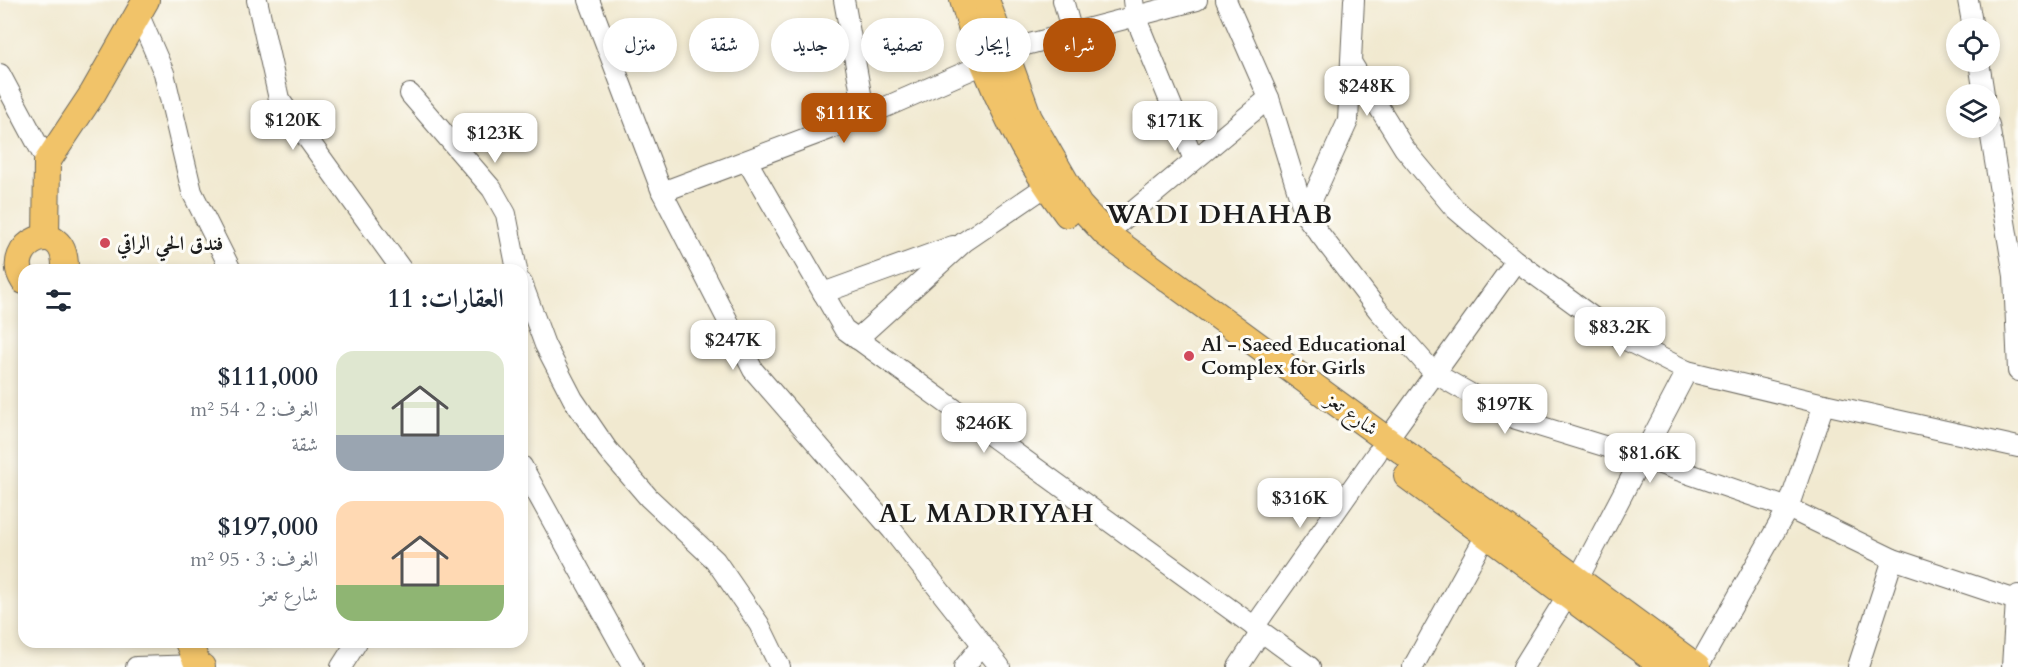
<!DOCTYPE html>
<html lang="ar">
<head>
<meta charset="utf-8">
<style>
	:root { --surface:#fff; --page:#f6f6f7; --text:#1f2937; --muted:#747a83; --accent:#b45309 }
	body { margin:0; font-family:Cardo,Amiri,serif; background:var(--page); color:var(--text); direction:rtl; height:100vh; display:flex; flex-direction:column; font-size:22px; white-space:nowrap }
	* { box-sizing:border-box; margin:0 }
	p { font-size:20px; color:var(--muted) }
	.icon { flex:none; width:33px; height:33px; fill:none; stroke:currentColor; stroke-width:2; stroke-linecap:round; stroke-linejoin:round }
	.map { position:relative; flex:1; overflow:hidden; direction:ltr }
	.sheet { position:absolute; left:18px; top:264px; width:510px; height:384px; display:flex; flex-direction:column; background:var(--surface); border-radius:18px; box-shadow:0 3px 9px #0003; direction:rtl }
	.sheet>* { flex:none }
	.top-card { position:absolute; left:546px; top:18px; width:570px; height:54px; direction:rtl; display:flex; gap:12px }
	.buttons { position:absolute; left:1946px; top:18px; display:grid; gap:12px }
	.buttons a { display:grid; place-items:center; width:54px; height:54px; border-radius:50%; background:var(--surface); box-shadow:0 3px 9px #0003; font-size:30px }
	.price { position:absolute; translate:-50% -51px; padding:0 14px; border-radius:12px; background:#fff; color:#222; font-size:20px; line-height:39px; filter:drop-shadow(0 2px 3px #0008) }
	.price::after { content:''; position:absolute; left:50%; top:36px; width:18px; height:14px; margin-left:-9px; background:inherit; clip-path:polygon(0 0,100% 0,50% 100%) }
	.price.selected { background:var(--accent); color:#fff }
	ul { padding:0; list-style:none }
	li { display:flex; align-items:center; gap:18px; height:150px; padding:0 24px }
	li span { display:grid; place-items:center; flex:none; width:168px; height:120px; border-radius:18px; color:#555 }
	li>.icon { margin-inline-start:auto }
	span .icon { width:72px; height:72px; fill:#fffc; stroke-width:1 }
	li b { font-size:26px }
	h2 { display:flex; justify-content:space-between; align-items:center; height:72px; padding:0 24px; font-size:26px }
	.chip { padding:0 21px; border-radius:27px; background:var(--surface); box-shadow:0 3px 9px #0003; font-size:21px; line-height:54px }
	.chip.selected { background:var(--accent); color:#fff }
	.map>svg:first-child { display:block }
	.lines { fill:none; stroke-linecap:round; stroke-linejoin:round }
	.minor-casing { stroke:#67645b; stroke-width:22 }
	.major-casing { stroke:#67645b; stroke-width:28 }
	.minor { stroke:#fff; stroke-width:20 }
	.major { stroke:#f1c369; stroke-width:26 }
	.poi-dot { fill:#d1495b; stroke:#fdfcf7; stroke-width:2 }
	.labels { text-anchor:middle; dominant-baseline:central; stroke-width:6; stroke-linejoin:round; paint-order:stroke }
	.poi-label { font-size:20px; font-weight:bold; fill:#1c1c1c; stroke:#fdfcf7; text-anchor:start }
	.street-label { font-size:20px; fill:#1c1c1c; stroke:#fdfcf7 }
	.district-label { font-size:26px; font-weight:bold; letter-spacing:1.5px; fill:#1c1c1c; stroke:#fdfcf7 }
</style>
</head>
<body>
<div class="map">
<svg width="2018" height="667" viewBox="0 0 2018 667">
	<rect width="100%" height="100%" fill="#fdfcf7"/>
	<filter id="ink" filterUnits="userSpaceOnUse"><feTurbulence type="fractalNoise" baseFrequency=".0167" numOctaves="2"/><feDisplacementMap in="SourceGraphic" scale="12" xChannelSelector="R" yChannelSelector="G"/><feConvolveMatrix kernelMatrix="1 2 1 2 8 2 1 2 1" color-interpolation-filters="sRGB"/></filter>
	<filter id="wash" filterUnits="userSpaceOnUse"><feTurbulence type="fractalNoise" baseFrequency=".008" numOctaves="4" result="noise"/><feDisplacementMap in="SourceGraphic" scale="24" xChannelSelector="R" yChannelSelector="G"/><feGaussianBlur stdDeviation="1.35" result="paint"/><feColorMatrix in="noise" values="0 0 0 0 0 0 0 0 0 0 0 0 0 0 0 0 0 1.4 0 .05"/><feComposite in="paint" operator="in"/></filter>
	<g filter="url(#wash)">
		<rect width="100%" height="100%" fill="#f1e9d0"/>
	</g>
	<g filter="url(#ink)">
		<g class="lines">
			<g class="minor-casing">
				<g id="minor">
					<polyline points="257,0 279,99 402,270"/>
					<polyline points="589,0 662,192 753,370 892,530 1000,667"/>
					<polyline points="844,0 865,116"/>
					<polyline points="1063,0 1072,33"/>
					<polyline points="1133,0 1135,16 1194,160"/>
					<polyline points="1226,0 1269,98 1305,215 1378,310 1434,373 1513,418 1643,458 1788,508 1893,559 2016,600"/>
					<polyline points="1968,0 1973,28"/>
					<polyline points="138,13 164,73 192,192 231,270"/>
					<polyline points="1351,62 1404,148 1454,208 1516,261 1620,337 1687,371 1824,404 2018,447"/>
					<polyline points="1979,62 1984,94"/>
					<polyline points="0,74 47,162"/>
					<polyline points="410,94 492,189 506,214 517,270"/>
					<polyline points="1989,125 2014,276 2018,371"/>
					<polyline points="747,161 844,329 1310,667"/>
					<polyline points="662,192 865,116 984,64 1003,51 1197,0"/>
					<polyline points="1305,215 1348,121 1354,0"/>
					<polyline points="1106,234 1269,98"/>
					<polyline points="522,283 545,345 573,399 607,449 649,498 715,560 759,624 780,667"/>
					<polyline points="823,293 953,246"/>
					<polyline points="857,339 964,242 1058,178"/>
					<polyline points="1387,440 1516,261"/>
					<polyline points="522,466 633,667"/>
					<polyline points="1578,579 1687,371"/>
					<polyline points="1254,627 1377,453"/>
					<polyline points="136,667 198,665"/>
					<polyline points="341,667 357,642"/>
					<polyline points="964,667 982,645"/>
					<polyline points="1238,667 1261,632"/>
					<polyline points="1413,667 1486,535"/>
					<polyline points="1523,667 1567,596"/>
					<polyline points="1698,667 1788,508 1824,404"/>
					<polyline points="1858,667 1893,559"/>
					<polyline points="2012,667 2016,600 2018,595"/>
				</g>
			</g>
			<g class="major-casing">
				<g id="major">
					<path d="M963,0c7,22 13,45 22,66 21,52 48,103 82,148"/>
					<polyline points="986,0 1029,118 1079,205 1106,234 1697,667"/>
					<polyline points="46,238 47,162 93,93 146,0"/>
					<path d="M24,281c-24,-36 43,-70 41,-11"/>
					<polyline points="1407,476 1664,667"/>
					<polyline points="188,642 198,665 202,667"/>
				</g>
			</g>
			<use href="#minor" class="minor"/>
			<use href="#major" class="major"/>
		</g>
	</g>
	<g class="poi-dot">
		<circle cx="105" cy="243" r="6"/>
		<circle cx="1189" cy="356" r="6"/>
	</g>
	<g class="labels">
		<g class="poi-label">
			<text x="117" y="243">فندق الحي الراقي</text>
			<text x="1201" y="344">Al - Saeed Educational<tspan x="1201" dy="23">Complex for Girls</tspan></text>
		</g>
		<g class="street-label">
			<text transform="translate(1352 414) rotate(36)">شارع تعز</text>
		</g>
		<g class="district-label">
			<text x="1220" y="214">WADI DHAHAB</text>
			<text x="987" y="513">AL MADRIYAH</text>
		</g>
	</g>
</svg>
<div class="buttons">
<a><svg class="icon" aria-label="locate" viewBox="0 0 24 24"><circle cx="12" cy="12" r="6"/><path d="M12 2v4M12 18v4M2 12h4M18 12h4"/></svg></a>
<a><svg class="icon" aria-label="layers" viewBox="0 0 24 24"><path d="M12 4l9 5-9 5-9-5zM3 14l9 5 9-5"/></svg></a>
</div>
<b class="price" style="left:1367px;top:117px">$248K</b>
<b class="price selected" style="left:844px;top:144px">$111K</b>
<b class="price" style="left:293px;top:151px">$120K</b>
<b class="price" style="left:1175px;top:152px">$171K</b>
<b class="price" style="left:495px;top:164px">$123K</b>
<b class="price" style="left:1620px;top:358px">$83.2K</b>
<b class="price" style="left:733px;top:371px">$247K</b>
<b class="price" style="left:1505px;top:435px">$197K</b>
<b class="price" style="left:984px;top:454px">$246K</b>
<b class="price" style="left:1650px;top:484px">$81.6K</b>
<b class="price" style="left:1300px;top:529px">$316K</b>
<div class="top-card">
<a class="chip selected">شراء</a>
<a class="chip">إيجار</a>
<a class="chip">تصفية</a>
<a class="chip">جديد</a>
<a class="chip">شقة</a>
<a class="chip">منزل</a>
</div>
<section class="sheet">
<h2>العقارات: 11<svg class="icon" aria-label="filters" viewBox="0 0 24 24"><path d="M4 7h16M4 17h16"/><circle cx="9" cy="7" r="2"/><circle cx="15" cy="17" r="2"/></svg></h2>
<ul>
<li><span style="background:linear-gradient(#dfe7d0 70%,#9aa5b1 0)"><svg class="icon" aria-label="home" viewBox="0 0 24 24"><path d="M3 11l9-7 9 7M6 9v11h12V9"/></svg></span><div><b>$111,000</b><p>الغرف: 2 · 54 m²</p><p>شقة</p></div></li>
<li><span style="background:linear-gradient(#ffd9b3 70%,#8fb573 0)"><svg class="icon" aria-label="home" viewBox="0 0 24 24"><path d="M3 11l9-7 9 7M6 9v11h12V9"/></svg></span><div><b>$197,000</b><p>الغرف: 3 · 95 m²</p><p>شارع تعز</p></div></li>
</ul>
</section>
</div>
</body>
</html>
